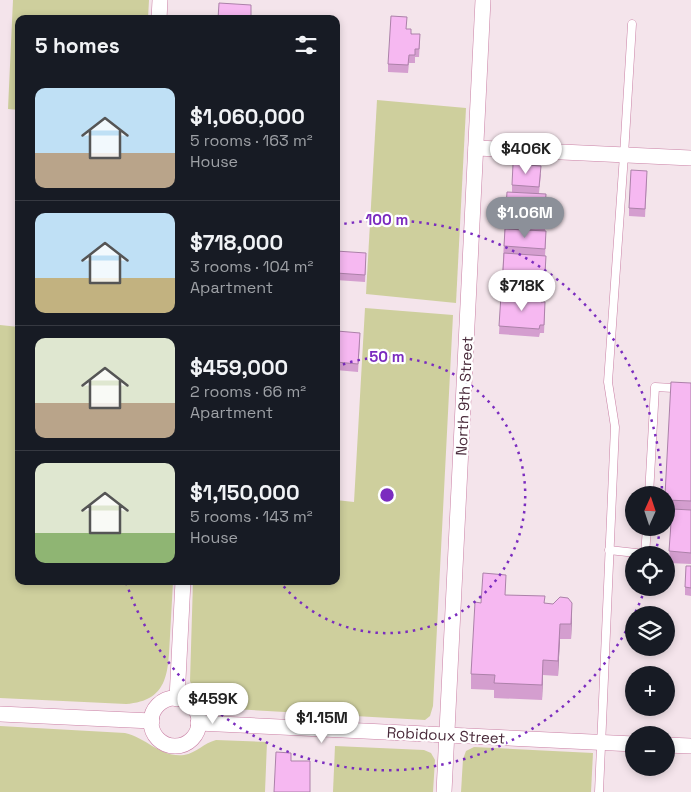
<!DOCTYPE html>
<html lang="en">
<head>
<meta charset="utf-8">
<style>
	:root { --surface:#171b24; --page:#20242c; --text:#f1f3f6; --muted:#9ea1a6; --line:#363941; --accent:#8c9099 }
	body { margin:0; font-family:"Space Grotesk",sans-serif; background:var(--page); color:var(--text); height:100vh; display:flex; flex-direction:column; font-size:19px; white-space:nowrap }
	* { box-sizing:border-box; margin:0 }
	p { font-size:16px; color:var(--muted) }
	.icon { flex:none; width:28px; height:28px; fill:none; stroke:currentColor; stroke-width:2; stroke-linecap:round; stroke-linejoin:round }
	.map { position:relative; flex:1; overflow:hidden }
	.drawer { position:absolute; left:15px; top:15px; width:325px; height:570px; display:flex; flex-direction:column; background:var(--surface); border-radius:10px; box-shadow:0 2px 8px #0003 }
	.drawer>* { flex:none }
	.needle { width:32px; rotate:3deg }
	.buttons { position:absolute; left:625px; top:486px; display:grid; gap:10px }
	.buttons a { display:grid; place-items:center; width:50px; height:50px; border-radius:50%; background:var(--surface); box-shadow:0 2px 8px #0003; font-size:25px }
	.price { position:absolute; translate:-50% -42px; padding:0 11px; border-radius:18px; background:#fff; color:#222; font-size:16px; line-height:32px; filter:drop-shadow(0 1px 2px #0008) }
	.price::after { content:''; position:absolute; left:50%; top:30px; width:15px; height:11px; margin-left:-8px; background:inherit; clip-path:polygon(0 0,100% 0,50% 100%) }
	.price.on { background:var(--accent); color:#fff }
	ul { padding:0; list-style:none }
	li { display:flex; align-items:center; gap:15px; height:125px; padding:0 20px }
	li+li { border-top:1px solid var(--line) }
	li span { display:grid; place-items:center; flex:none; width:140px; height:100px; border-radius:10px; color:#555 }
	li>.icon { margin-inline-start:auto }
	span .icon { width:60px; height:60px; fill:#fffc; stroke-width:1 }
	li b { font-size:21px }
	h2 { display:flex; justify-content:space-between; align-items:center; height:60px; padding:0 20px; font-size:21px }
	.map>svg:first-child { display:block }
	.green { fill:#cecf9d }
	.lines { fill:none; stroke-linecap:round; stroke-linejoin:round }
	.service-casing { stroke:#ca80a5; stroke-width:9 }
	.minor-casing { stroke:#ca80a5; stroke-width:16 }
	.service { stroke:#fff; stroke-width:8 }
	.minor { stroke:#fff; stroke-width:15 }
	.wall { fill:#d49ecf }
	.shaded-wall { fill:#ac81a9 }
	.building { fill:#f6b8f1; stroke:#ac81a9 }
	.ring { fill:none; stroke:#7b2cbf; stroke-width:2.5; stroke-dasharray:2.5 5 }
	.labels { text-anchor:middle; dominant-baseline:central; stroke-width:4.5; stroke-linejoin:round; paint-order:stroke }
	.street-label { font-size:15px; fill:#492a3a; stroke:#fff }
	.centre { fill:#7b2cbf; stroke:#fff; stroke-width:2.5 }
	.ring-label { font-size:15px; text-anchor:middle; font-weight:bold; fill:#7b2cbf; stroke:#fff; stroke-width:4.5; stroke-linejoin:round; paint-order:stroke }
</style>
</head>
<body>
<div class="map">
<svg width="691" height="792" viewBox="0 0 691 792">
	<rect width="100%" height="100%" fill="#f4e4eb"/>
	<g class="green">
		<polygon points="13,0 149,0 148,19 19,19 19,110 8,109"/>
		<polygon points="377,100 466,108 456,303 366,294"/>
		<path d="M365,308l88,7 -20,391 -3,10 -5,4 -192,-11c-19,-2 -36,-9 -43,-28l3,-100h143v-81l18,2z"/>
		<path d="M0,325l19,2v254l154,1c-1,18 -2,36 -3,54 -2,34 0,65 -44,68l-126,-6z"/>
		<path d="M0,726l125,7c22,5 36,25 59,22 12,-2 20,-12 32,-15l51,2 -2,50h-265z"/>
		<polygon points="335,746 424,750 431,753 435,760 433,792 333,792"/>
		<polygon points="474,747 593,753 591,792 461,792 463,759 466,751"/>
	</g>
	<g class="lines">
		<g class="service-casing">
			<g id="service">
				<polyline points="649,495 655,387 691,389"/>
				<polyline points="609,550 645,554 647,528"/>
				<polyline points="599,792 615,427 608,382 624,155 632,24"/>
			</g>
		</g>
		<g class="minor-casing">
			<g id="minor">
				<polyline points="159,19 160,0"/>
				<polyline points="476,148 691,158"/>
				<circle cx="175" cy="722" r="24"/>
				<polyline points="177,699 183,581"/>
				<polyline points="0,714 152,721"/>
				<polyline points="198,723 634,744"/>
				<polyline points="666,745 691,746"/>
				<polyline points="444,792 483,0"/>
			</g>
		</g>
		<use href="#service" class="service"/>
		<use href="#minor" class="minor"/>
	</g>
	<g class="wall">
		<polygon points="407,29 420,42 419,57 415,57 415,63 409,63 408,73 388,72 388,64"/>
		<polygon points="541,174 539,193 546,202 545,231 546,239 545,256 546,264 544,298 542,298 542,302 545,310 544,333 540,333 539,337 499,334 505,223 512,192 512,185"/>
		<polygon points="647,179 645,217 629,216 629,208"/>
		<polygon points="336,251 366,261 365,282 336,280"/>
		<polygon points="336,339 360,341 358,372 336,370"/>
		<polygon points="691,383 691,564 669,563 671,515 666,515 666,495"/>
		<polygon points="691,566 691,596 685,595 685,587"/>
		<polygon points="505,595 545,603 572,618 571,639 560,639 558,676 543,675 542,700 494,698 494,690 471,689 471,674 481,603"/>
	</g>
	<g class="shaded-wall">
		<polygon points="572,603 572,618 571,639 571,624"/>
		<polygon points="560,624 560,639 558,676 558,661"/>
		<polygon points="543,660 543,675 542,700 542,685"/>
	</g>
	<g class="building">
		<polygon points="219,3 251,5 251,19 218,19"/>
		<polygon points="391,16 407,17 406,29 411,29 411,34 420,34 419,49 415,49 415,55 409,55 408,65 388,64"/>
		<polygon points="513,164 541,166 539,187 512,185"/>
		<polygon points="631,170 647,171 645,209 629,208"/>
		<polygon points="507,192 546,194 544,225 505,223"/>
		<polygon points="505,229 546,231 545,249 504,246"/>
		<polygon points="336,251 366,253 365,275 336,273"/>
		<polygon points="504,253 546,256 544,290 502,288"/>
		<polygon points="501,295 542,298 541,302 545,302 544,325 540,325 539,329 499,326"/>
		<polygon points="337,331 360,333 358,364 336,362"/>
		<polygon points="671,382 691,383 691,501 666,500 666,495 665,495"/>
		<polygon points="672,509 691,510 691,553 669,551"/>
		<polygon points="686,566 691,566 691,588 685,587"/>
		<polygon points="483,573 506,575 505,595 545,596 544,603 553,604 560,597 568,598 572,603 571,624 560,624 558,661 543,660 542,685 494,683 495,675 471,674 475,602 481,603"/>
		<polygon points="276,752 291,753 291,761 310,761 310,792 274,792"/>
	</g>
	<g class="ring">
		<path d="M336 367A138 138 0 1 1 280 582"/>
		<path d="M660 529A275 275 0 0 1 655 555M645 589A275 275 0 0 1 635 613M633 618A275 275 0 0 1 126 582M337 225A275 275 0 0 1 662 493"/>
	</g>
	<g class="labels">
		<g class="street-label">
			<text transform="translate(464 396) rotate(-87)">North 9th Street</text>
			<text transform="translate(446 735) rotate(3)">Robidoux Street</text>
		</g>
	</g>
	<circle cx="387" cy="495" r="8" class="centre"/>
	<g class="ring-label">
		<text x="387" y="225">100 m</text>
		<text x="387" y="362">50 m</text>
	</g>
</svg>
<div class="buttons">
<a><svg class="needle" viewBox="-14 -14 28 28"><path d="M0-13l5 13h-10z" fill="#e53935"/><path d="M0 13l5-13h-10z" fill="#9ea1a6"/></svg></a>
<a><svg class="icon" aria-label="locate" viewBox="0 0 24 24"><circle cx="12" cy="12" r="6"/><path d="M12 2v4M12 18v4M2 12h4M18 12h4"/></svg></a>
<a><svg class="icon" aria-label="layers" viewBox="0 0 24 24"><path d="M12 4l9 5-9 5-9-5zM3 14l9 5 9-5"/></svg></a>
<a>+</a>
<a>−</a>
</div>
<b class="price" style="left:526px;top:175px">$406K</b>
<b class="price on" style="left:525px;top:239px">$1.06M</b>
<b class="price" style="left:522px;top:312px">$718K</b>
<b class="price" style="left:213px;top:725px">$459K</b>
<b class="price" style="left:322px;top:744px">$1.15M</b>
<section class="drawer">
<h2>5 homes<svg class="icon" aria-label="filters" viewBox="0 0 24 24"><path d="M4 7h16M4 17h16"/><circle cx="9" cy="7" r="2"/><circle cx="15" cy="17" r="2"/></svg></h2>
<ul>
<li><span style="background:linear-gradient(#bfe0f5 65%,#b9a48a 0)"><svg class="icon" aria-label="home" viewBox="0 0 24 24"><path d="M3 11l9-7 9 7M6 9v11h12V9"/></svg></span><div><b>$1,060,000</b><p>5 rooms · 163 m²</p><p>House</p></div></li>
<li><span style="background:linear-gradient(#bfe0f5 65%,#c2b280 0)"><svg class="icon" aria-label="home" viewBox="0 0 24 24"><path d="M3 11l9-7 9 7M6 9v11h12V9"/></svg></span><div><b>$718,000</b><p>3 rooms · 104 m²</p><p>Apartment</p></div></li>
<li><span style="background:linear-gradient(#dfe7d0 65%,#b9a48a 0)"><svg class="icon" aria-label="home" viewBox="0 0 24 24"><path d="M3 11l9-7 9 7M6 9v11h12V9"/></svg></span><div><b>$459,000</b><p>2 rooms · 66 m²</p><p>Apartment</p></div></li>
<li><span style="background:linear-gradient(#dfe7d0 70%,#8fb573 0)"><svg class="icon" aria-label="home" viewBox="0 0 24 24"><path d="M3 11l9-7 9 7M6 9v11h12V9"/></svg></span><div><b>$1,150,000</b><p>5 rooms · 143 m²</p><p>House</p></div></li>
</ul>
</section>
</div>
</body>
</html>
